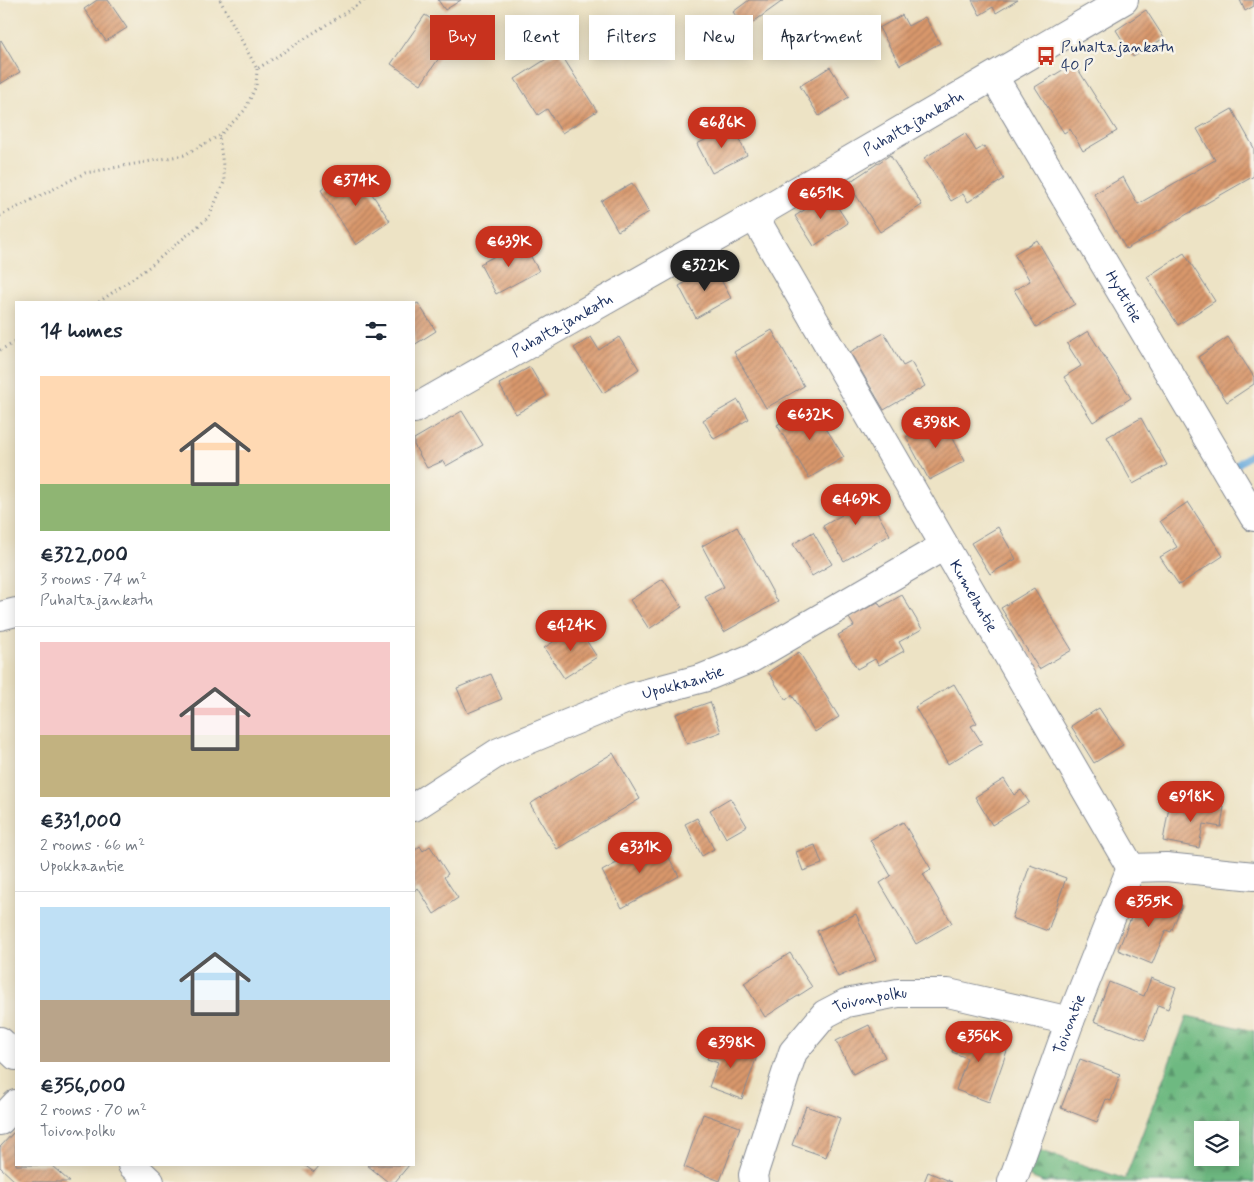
<!DOCTYPE html>
<html lang="en">
<head>
<meta charset="utf-8">
<style>
	:root { --surface:#fff; --page:#f6f6f7; --text:#1f2937; --muted:#747a83; --line:#e0e1e3; --accent:#c8321e }
	body { margin:0; font-family:Mynerve,sans-serif; background:var(--page); color:var(--text); height:100vh; display:flex; flex-direction:column; font-size:19px; white-space:nowrap }
	* { box-sizing:border-box; margin:0 }
	p { font-size:16px; color:var(--muted) }
	.icon { flex:none; width:28px; height:28px; fill:none; stroke:currentColor; stroke-width:2; stroke-linecap:round; stroke-linejoin:round }
	.map { position:relative; flex:1; overflow:hidden }
	.sheet { position:absolute; left:15px; top:301px; width:400px; height:865px; display:flex; flex-direction:column; background:var(--surface); border-radius:0px; box-shadow:0 2px 12px #0003 }
	.sheet>* { flex:none }
	.guide { position:absolute; left:430px; top:15px; width:475px; height:45px; display:flex; gap:10px }
	.buttons { position:absolute; left:1194px; top:1121px; display:grid; gap:10px }
	.buttons a { display:grid; place-items:center; width:45px; height:45px; border-radius:0px; background:var(--surface); box-shadow:0 2px 12px #0003; font-size:25px }
	.price { position:absolute; translate:-50% -42px; padding:0 11px; border-radius:18px; background:var(--accent); color:#fff; font-size:16px; line-height:32px; filter:drop-shadow(0 1px 2px #0008) }
	.price::after { content:''; position:absolute; left:50%; top:30px; width:15px; height:11px; margin-left:-8px; background:inherit; clip-path:polygon(0 0,100% 0,50% 100%) }
	.price.on { background:#222; color:#fff }
	ul { padding:0; list-style:none }
	li { display:grid; align-content:center; gap:10px; height:265px; padding:0 25px }
	li+li { border-top:1px solid var(--line) }
	li span { display:grid; place-items:center; height:155px; border-radius:0px; color:#555 }
	li>.icon { margin-inline-start:auto }
	span .icon { width:90px; height:90px; fill:#fffc; stroke-width:1 }
	li b { font-size:21px }
	h2 { display:flex; justify-content:space-between; align-items:center; height:60px; padding:0 25px; font-size:21px }
	.chip { padding:0 18px; border-radius:0px; background:var(--surface); box-shadow:0 2px 12px #0003; font-size:18px; line-height:45px }
	.chip.on { background:var(--accent); color:#fff }
	.map>svg:first-child { display:block }
	.forest { fill:url(#forest-firs); stroke:#447470; fill-rule:evenodd }
	.lines { fill:none; stroke-linecap:round; stroke-linejoin:round }
	.stream { stroke:#66a9db; stroke-width:7 }
	.building { fill:url(#building-hatch) }
	.minor-casing { stroke:#848992; stroke-width:30 }
	.path { stroke:#848992; stroke-width:3; stroke-dasharray:1 4; stroke-linecap:butt }
	.minor { stroke:#fff; stroke-width:28 }
	.labels { text-anchor:middle; dominant-baseline:central; stroke-width:5; stroke-linejoin:round; paint-order:stroke }
	.poi-label { font-size:16px; fill:#1b2f5e; stroke:#f7f3e8; text-anchor:start }
	.street-label { font-size:16px; fill:#1b2f5e; stroke:#f7f3e8 }
</style>
</head>
<body>
<div class="map">
<svg width="1254" height="1182" viewBox="0 0 1254 1182">
	<defs>
		<pattern id="forest-firs" width="22" height="20" patternUnits="userSpaceOnUse" patternTransform="scale(1.25)"><rect width="22" height="20" fill="#6eb981"/><path d="M5 1l3.5 6h-7zM16 11l3.5 6h-7z" fill="#5a976d"/></pattern>
		<pattern id="building-hatch" width="6" height="6" patternUnits="userSpaceOnUse" patternTransform="scale(1.25)"><rect width="6" height="6" fill="#d9986c"/><path d="M-1 1l2-2M0 6l6-6M5 7l2-2" fill="none" stroke="#af7c5c"/></pattern>
	</defs>
	<rect width="100%" height="100%" fill="#f7f3e8"/>
	<filter id="ink" filterUnits="userSpaceOnUse"><feTurbulence type="fractalNoise" baseFrequency=".02" numOctaves="2"/><feDisplacementMap in="SourceGraphic" scale="10" xChannelSelector="R" yChannelSelector="G"/><feConvolveMatrix kernelMatrix="1 2 1 2 8 2 1 2 1" color-interpolation-filters="sRGB"/></filter>
	<filter id="wash" filterUnits="userSpaceOnUse"><feTurbulence type="fractalNoise" baseFrequency=".0096" numOctaves="4" result="noise"/><feDisplacementMap in="SourceGraphic" scale="20" xChannelSelector="R" yChannelSelector="G"/><feGaussianBlur stdDeviation="1.12" result="paint"/><feColorMatrix in="noise" values="0 0 0 0 0 0 0 0 0 0 0 0 0 0 0 0 0 1.4 0 .05"/><feComposite in="paint" operator="in"/></filter>
	<g filter="url(#wash)">
		<rect width="100%" height="100%" fill="#ede3c5"/>
		<path class="forest" d="M1187,1016l67,15v151h-211l-15,-6 11,-26 86,29zM1202,1130h28v28h-28z"/>
		<g class="lines">
			<polyline class="stream" points="1234,467 1254,452"/>
		</g>
		<g id="blocks">
			<g class="building">
				<polygon points="97,0 108,0 127,28 106,41 84,9"/>
				<polygon points="438,0 461,0 445,10"/>
				<polygon points="749,0 784,0 745,28 733,12"/>
				<polygon points="972,0 1018,0 996,13 993,7 980,15"/>
				<polygon points="1240,0 1254,0 1254,6 1245,11"/>
				<polygon points="1146,10 1164,38 1133,57 1116,30"/>
				<polygon points="425,15 455,35 421,84 391,64"/>
				<polygon points="902,15 908,26 925,17 940,43 900,65 879,28"/>
				<polygon points="1,40 20,72 0,84 0,41"/>
				<polygon points="559,51 597,111 562,133 547,109 538,115 515,79"/>
				<polygon points="1074,63 1117,131 1083,151 1070,129 1064,133 1035,87"/>
				<polygon points="830,67 849,97 819,116 800,86"/>
				<polygon points="1232,109 1254,148 1254,176 1126,249 1094,194 1123,177 1138,204 1215,160 1197,129"/>
				<polygon points="732,126 747,155 712,173 697,144"/>
				<polygon points="965,133 976,151 984,146 1004,179 968,202 963,194 951,201 924,158"/>
				<polygon points="890,155 922,205 880,232 848,183"/>
				<polygon points="356,170 390,221 356,245 321,190"/>
				<polygon points="632,183 649,212 618,231 601,201"/>
				<polygon points="829,194 848,223 814,246 795,216"/>
				<polygon points="1037,240 1075,304 1036,327 1014,290 1030,281 1014,254"/>
				<polygon points="522,241 539,271 496,294 480,264"/>
				<polygon points="1184,253 1215,301 1178,325 1147,277"/>
				<polygon points="714,267 731,298 696,318 679,286"/>
				<polygon points="418,303 436,331 414,345 414,305"/>
				<polygon points="772,330 804,386 766,408 734,352"/>
				<polygon points="1088,331 1131,398 1093,422 1064,377 1081,366 1067,344"/>
				<polygon points="884,333 903,366 911,362 925,386 884,410 850,352"/>
				<polygon points="591,337 599,350 619,337 639,369 603,393 574,348"/>
				<polygon points="1228,337 1254,377 1254,384 1227,402 1198,357"/>
				<polygon points="530,367 547,396 516,414 499,384"/>
				<polygon points="738,400 749,419 714,439 703,420"/>
				<polygon points="811,404 844,457 809,478 777,425"/>
				<polygon points="462,411 483,445 446,466 443,461 427,468 414,445 414,439"/>
				<polygon points="942,418 965,461 929,480 906,437"/>
				<polygon points="1141,418 1167,465 1133,484 1107,437"/>
				<polygon points="864,490 890,535 844,561 823,526 842,515 836,505"/>
				<polygon points="1188,502 1223,556 1179,585 1160,557 1177,547 1160,521"/>
				<polygon points="737,527 778,602 724,632 705,597 724,587 702,546"/>
				<polygon points="998,527 1016,559 990,574 971,543"/>
				<polygon points="813,532 832,564 812,576 793,544"/>
				<polygon points="663,579 682,607 649,629 630,600"/>
				<polygon points="1034,588 1072,650 1039,669 1001,608"/>
				<polygon points="902,595 922,629 899,642 904,651 879,665 875,659 857,669 838,635 854,626 849,618 878,602 881,607"/>
				<polygon points="577,626 597,657 564,678 544,648"/>
				<polygon points="799,652 839,717 815,732 792,695 786,700 768,672"/>
				<polygon points="491,674 502,699 468,713 457,688"/>
				<polygon points="954,684 977,723 971,726 982,743 948,764 915,707"/>
				<polygon points="710,702 721,732 687,744 676,714"/>
				<polygon points="1099,708 1123,745 1094,763 1071,726"/>
				<polygon points="613,753 640,799 557,849 530,804"/>
				<polygon points="1004,779 1014,795 1021,790 1029,802 992,825 975,797"/>
				<polygon points="730,798 747,826 726,838 710,810"/>
				<polygon points="1191,801 1224,807 1221,827 1203,824 1199,848 1163,841 1169,807 1189,811"/>
				<polygon points="697,818 714,849 702,856 685,824"/>
				<polygon points="903,822 931,869 923,874 952,923 916,944 880,883 891,876 870,840"/>
				<polygon points="659,840 679,876 622,908 602,871"/>
				<polygon points="815,845 822,864 803,871 796,852"/>
				<polygon points="420,846 423,851 430,846 448,874 444,877 458,898 434,914 418,888 414,891 414,851"/>
				<polygon points="1030,865 1066,878 1048,931 1012,918"/>
				<polygon points="1150,893 1182,905 1171,932 1166,930 1152,964 1118,950 1135,908 1143,911"/>
				<polygon points="856,914 876,960 838,977 817,931"/>
				<polygon points="790,953 812,987 765,1017 744,983"/>
				<polygon points="1151,978 1176,987 1168,1009 1158,1005 1145,1040 1094,1021 1109,982 1144,996"/>
				<polygon points="869,1025 885,1057 853,1074 836,1041"/>
				<polygon points="961,1027 1009,1045 989,1102 956,1090 967,1058 952,1052"/>
				<polygon points="714,1040 757,1056 742,1099 709,1087 718,1063 707,1059"/>
				<polygon points="1080,1059 1120,1074 1111,1101 1106,1099 1097,1122 1061,1108"/>
				<polygon points="806,1106 840,1118 826,1157 792,1145"/>
				<polygon points="703,1114 740,1127 720,1181 684,1167"/>
				<polygon points="15,1131 16,1165 51,1165 70,1182 16,1182 0,1167 0,1147"/>
				<polygon points="304,1165 320,1165 314,1172"/>
				<polygon points="367,1165 409,1165 395,1182 388,1182"/>
				<polygon points="928,1172 952,1182 924,1182"/>
			</g>
		</g>
	</g>
	<g filter="url(#ink)">
		<use href="#blocks" fill-opacity="0" stroke="#848992" stroke-width="1"/>
		<g class="lines">
			<g class="minor-casing">
				<g id="minor">
					<path id="s1" d="M994,77l260,440"/>
					<path id="s2" d="M754,216l377,652 35,-1 88,9"/>
					<path id="s3" d="M414,409l340,-193 370,-216"/>
					<polyline points="0,616 16,612"/>
					<path id="s4" d="M414,807l85,-55 133,-55 71,-19 49,-20 192,-112"/>
					<polyline points="0,1041 16,1056"/>
					<polyline points="0,1121 16,1104"/>
					<polyline points="132,1165 150,1182"/>
					<path id="s5" d="M754,1182l-1,-7 40,-123 32,-38 21,-11 52,-10h50l122,28"/>
					<path id="s6" d="M1012,1182l58,-161 61,-153"/>
				</g>
			</g>
			<g class="path">
				<polyline points="220,0 257,69 365,0"/>
				<polyline points="0,216 85,173 184,155 219,136 245,110 256,86 257,69"/>
				<polyline points="99,302 149,267 209,217 225,180 219,136"/>
				<polyline points="0,350 16,342"/>
			</g>
			<use href="#minor" class="minor"/>
		</g>
	</g>
	<defs>
		<g id="bus-bare" transform="scale(1.5)"><path d="M-5-6H5V4H4V6H2V4H-2V6H-4V4H-5ZM-3.5-4V0h7V-4ZM-3.5 1.2v1.5H-2V1.2ZM2 1.2v1.5H3.5V1.2Z" fill="#c8321e" stroke="#f7f3e8" stroke-width="2.5" paint-order="stroke"/></g>
	</defs>
	<g fill-rule="evenodd">
		<use href="#bus-bare" x="1046" y="56"/>
	</g>
	<g class="labels">
		<g class="poi-label">
			<text x="1061" y="47">Puhaltajankatu<tspan x="1061" dy="18">40 P</tspan></text>
		</g>
		<g class="street-label">
			<text stroke="none"><textPath href="#s3" startOffset="575">Puhaltajankatu</textPath></text>
			<text stroke="none"><textPath href="#s1" startOffset="255">Hyttitie</textPath></text>
			<text stroke="none"><textPath href="#s3" startOffset="170">Puhaltajankatu</textPath></text>
			<text stroke="none"><textPath href="#s2" startOffset="439">Kumelantie</textPath></text>
			<text stroke="none"><textPath href="#s4" startOffset="298">Upokkaantie</textPath></text>
			<text stroke="none"><textPath href="#s5" startOffset="234">Toivonpolku</textPath></text>
			<text stroke="none"><textPath href="#s6" startOffset="168">Toivontie</textPath></text>
		</g>
	</g>
</svg>
<div class="buttons">
<a><svg class="icon" aria-label="layers" viewBox="0 0 24 24"><path d="M12 4l9 5-9 5-9-5zM3 14l9 5 9-5"/></svg></a>
</div>
<b class="price" style="left:722px;top:149px">€686K</b>
<b class="price" style="left:356px;top:207px">€374K</b>
<b class="price" style="left:821px;top:220px">€651K</b>
<b class="price" style="left:509px;top:268px">€639K</b>
<b class="price on" style="left:705px;top:292px">€322K</b>
<b class="price" style="left:810px;top:441px">€632K</b>
<b class="price" style="left:936px;top:449px">€398K</b>
<b class="price" style="left:856px;top:526px">€469K</b>
<b class="price" style="left:571px;top:652px">€424K</b>
<b class="price" style="left:1191px;top:823px">€918K</b>
<b class="price" style="left:640px;top:874px">€331K</b>
<b class="price" style="left:1149px;top:928px">€355K</b>
<b class="price" style="left:979px;top:1063px">€356K</b>
<b class="price" style="left:731px;top:1069px">€398K</b>
<div class="guide">
<a class="chip on">Buy</a>
<a class="chip">Rent</a>
<a class="chip">Filters</a>
<a class="chip">New</a>
<a class="chip">Apartment</a>
</div>
<section class="sheet">
<h2>14 homes<svg class="icon" aria-label="filters" viewBox="0 0 24 24"><path d="M4 7h16M4 17h16"/><circle cx="9" cy="7" r="2"/><circle cx="15" cy="17" r="2"/></svg></h2>
<ul>
<li><span style="background:linear-gradient(#ffd9b3 70%,#8fb573 0)"><svg class="icon" aria-label="home" viewBox="0 0 24 24"><path d="M3 11l9-7 9 7M6 9v11h12V9"/></svg></span><div><b>€322,000</b><p>3 rooms · 74 m²</p><p>Puhaltajankatu</p></div></li>
<li><span style="background:linear-gradient(#f6c9c9 60%,#c2b280 0)"><svg class="icon" aria-label="home" viewBox="0 0 24 24"><path d="M3 11l9-7 9 7M6 9v11h12V9"/></svg></span><div><b>€331,000</b><p>2 rooms · 66 m²</p><p>Upokkaantie</p></div></li>
<li><span style="background:linear-gradient(#bfe0f5 60%,#b9a48a 0)"><svg class="icon" aria-label="home" viewBox="0 0 24 24"><path d="M3 11l9-7 9 7M6 9v11h12V9"/></svg></span><div><b>€356,000</b><p>2 rooms · 70 m²</p><p>Toivonpolku</p></div></li>
</ul>
</section>
</div>
</body>
</html>
